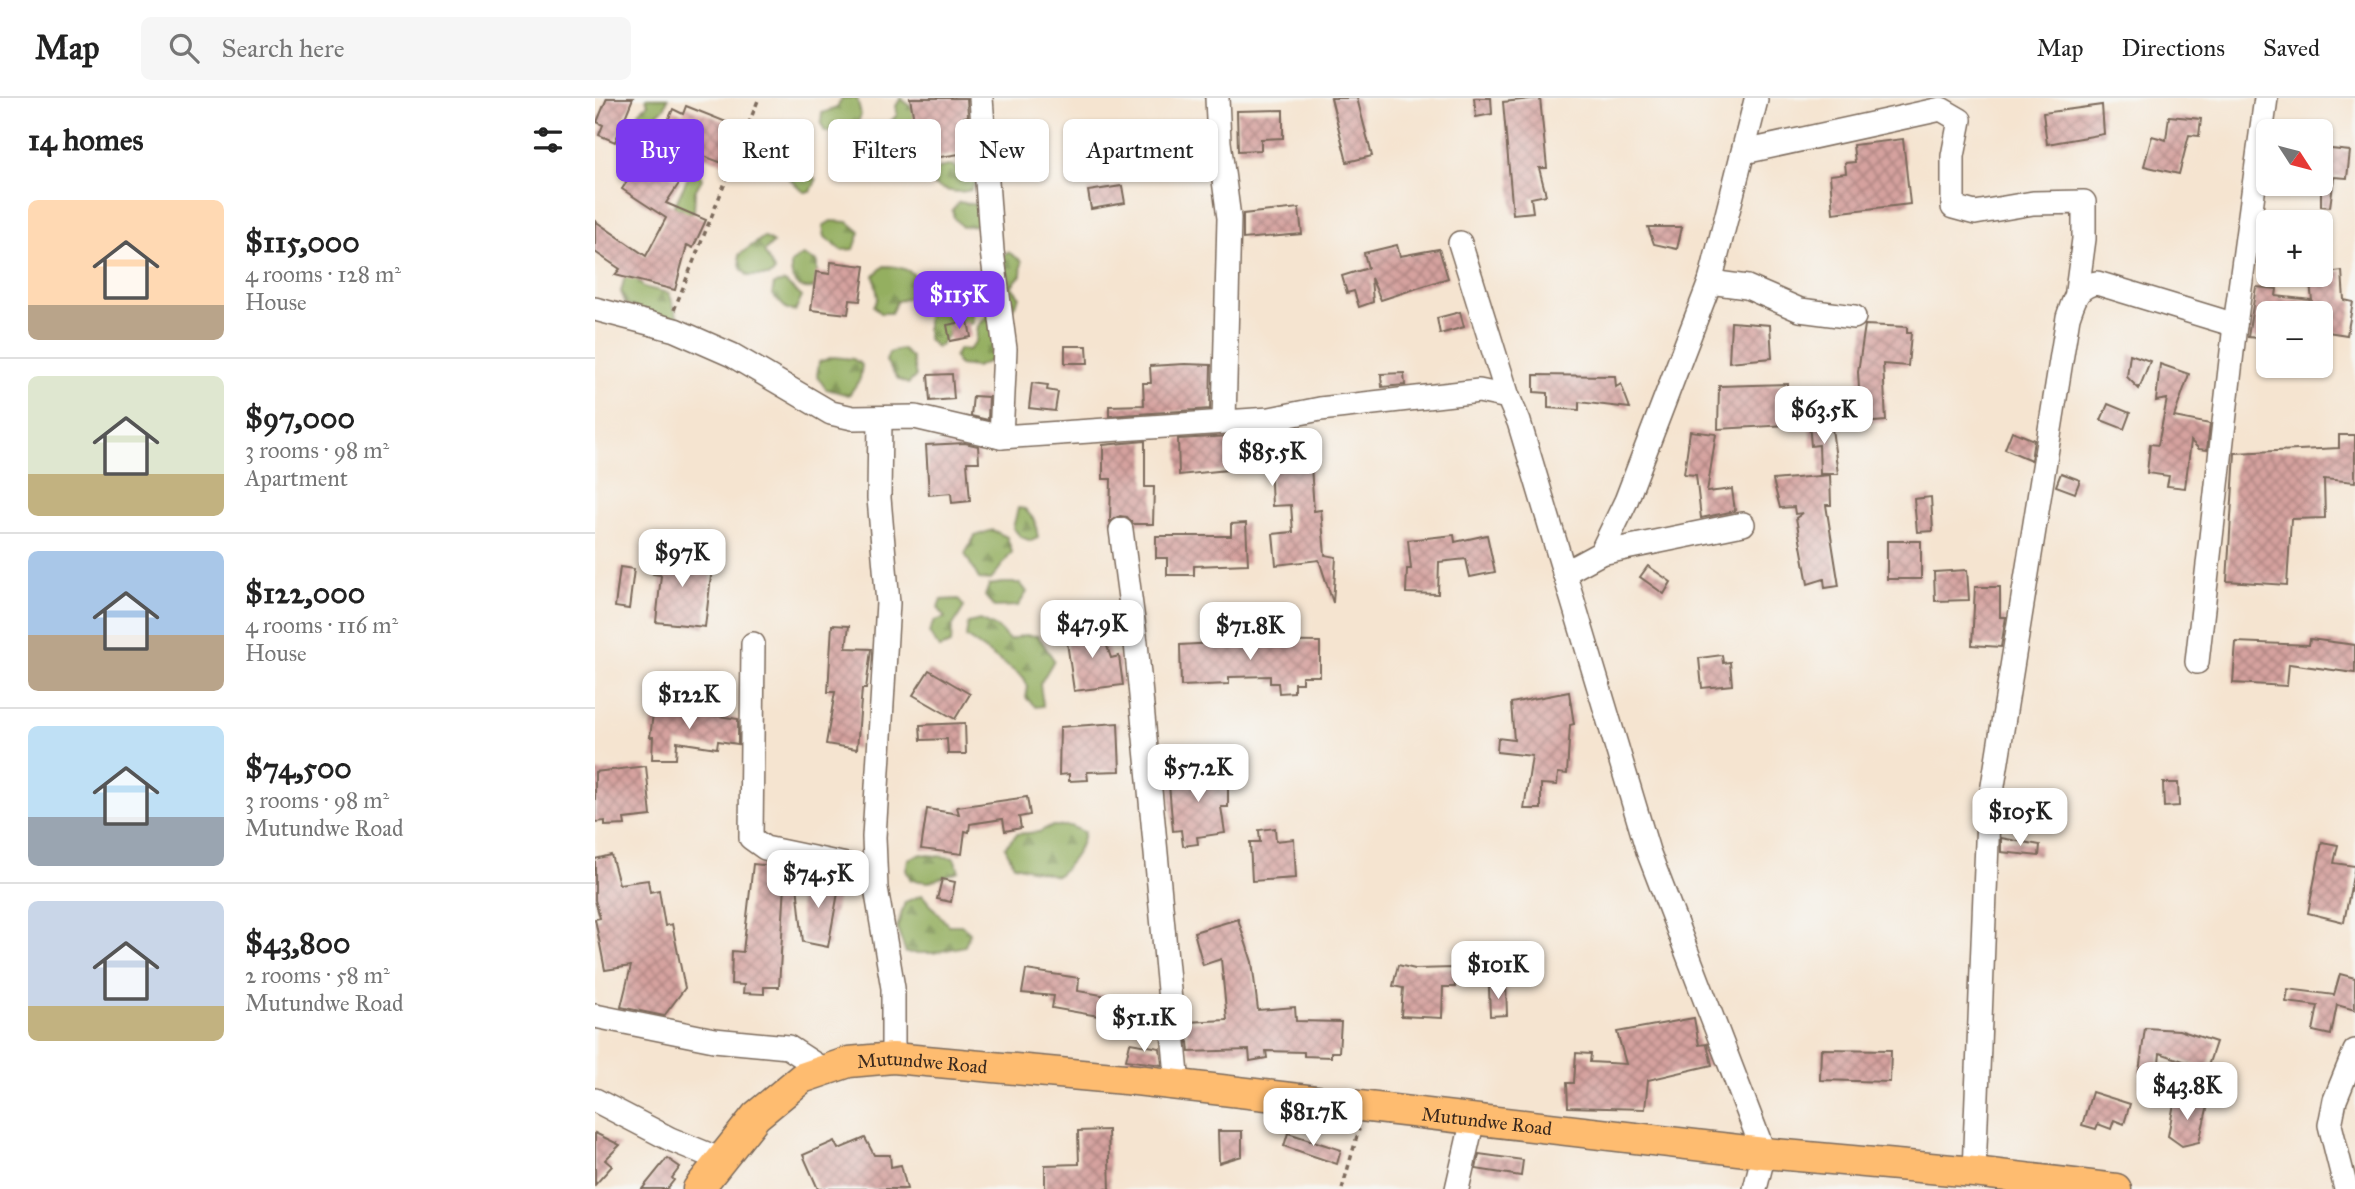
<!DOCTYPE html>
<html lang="en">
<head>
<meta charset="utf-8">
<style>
	:root { --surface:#fff; --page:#f6f6f6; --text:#222; --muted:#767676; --line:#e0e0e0; --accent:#7c3aed }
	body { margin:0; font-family:"IM FELL Great Primer",serif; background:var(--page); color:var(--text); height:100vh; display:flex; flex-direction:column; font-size:26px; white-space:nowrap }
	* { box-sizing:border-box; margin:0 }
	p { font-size:23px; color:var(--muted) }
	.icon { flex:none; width:38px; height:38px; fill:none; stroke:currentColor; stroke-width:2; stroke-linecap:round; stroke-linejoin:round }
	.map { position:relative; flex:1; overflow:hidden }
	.sheet { display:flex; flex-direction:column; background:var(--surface); width:595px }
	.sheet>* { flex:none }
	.top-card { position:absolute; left:21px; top:21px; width:665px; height:63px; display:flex; gap:14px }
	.needle { width:46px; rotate:126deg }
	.buttons { position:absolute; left:1661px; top:21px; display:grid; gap:14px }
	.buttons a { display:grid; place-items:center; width:77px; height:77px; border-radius:10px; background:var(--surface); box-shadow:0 2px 5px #0004; font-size:35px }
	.price { position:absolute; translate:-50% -60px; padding:0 16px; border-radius:14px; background:#fff; color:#222; font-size:23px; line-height:46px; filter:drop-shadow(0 2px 4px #0008) }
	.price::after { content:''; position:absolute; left:50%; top:42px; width:21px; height:16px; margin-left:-10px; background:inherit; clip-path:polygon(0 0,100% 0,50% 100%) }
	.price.selected { background:var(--accent); color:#fff }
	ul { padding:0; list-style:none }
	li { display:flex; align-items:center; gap:21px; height:175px; padding:0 28px }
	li+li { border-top:2px solid var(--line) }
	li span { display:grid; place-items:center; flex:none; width:196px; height:140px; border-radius:10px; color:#555 }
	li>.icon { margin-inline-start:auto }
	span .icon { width:84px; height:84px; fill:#fffc; stroke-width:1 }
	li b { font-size:30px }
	h2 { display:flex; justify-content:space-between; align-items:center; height:84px; padding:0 28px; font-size:30px }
	.tag { padding:0 24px; border-radius:10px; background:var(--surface); box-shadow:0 2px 5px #0004; font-size:24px; line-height:63px }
	.tag.selected { background:var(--accent); color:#fff }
	header { display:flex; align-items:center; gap:42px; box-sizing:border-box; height:98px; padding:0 35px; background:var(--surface); border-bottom:2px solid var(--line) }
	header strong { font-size:33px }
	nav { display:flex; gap:38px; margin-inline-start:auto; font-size:24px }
	.search { width:490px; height:63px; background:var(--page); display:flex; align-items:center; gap:18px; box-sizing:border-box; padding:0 24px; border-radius:10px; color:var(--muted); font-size:26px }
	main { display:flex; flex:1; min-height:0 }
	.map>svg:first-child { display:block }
	.forest { fill:url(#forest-firs); stroke:#686c40; stroke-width:2 }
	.building { fill:url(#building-cross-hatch) }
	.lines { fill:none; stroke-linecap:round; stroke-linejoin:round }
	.minor-casing { stroke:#7c6b5c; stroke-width:26 }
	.major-casing { stroke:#7c6b5c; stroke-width:33 }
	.path { stroke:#7c6b5c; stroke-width:3.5; stroke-dasharray:5 5; stroke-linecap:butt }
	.minor { stroke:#fff; stroke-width:23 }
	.major { stroke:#febc70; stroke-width:30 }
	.labels { text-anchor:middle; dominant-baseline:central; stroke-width:6; stroke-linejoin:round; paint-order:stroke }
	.street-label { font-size:19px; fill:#3b2a1e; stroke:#f6f6f2 }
</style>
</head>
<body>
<header>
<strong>Map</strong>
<div class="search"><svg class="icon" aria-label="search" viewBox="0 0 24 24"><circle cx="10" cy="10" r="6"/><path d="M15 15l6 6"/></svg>Search here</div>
<nav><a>Map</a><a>Directions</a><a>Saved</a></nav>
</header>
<main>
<section class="sheet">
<h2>14 homes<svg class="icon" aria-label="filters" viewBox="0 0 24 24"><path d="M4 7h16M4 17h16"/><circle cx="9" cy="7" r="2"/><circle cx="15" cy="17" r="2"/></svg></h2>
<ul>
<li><span style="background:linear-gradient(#ffd9b3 75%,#b9a48a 0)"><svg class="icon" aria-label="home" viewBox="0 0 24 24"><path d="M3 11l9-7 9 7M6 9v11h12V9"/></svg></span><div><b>$115,000</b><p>4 rooms · 128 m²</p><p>House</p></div></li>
<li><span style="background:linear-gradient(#dfe7d0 70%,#c2b280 0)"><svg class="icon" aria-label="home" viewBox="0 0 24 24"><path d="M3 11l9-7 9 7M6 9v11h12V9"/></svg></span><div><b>$97,000</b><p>3 rooms · 98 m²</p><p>Apartment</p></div></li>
<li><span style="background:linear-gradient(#a9c7e8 60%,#b9a48a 0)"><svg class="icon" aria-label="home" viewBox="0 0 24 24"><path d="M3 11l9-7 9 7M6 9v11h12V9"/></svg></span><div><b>$122,000</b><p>4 rooms · 116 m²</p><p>House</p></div></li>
<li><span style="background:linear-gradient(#bfe0f5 65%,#9aa5b1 0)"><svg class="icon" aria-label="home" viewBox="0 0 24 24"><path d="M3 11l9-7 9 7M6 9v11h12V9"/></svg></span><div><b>$74,500</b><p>3 rooms · 98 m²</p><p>Mutundwe Road</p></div></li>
<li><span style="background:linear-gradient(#c9d6e8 75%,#c2b280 0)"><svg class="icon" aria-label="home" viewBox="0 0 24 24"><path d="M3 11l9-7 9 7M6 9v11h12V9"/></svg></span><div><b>$43,800</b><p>2 rooms · 58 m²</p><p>Mutundwe Road</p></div></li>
</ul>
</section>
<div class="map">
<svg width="1760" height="1091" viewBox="0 0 1760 1091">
	<defs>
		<pattern id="forest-firs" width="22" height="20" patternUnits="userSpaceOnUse" patternTransform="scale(1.75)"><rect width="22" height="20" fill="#94af61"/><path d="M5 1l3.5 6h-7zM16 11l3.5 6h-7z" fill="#7a8f4f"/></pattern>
		<pattern id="building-cross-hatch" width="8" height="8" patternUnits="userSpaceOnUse" patternTransform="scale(1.75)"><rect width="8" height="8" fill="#d5a29f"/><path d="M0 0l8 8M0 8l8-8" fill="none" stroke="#ae8481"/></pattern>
	</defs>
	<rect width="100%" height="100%" fill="#f6f6f2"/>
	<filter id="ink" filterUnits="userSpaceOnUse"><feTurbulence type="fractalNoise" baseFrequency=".0143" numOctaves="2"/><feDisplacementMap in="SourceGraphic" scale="14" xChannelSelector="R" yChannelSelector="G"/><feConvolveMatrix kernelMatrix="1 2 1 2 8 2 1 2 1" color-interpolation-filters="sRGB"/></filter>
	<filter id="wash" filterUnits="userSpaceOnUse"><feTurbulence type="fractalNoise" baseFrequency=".00686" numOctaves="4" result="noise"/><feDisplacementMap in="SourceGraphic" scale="28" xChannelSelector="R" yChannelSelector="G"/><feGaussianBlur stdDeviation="1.57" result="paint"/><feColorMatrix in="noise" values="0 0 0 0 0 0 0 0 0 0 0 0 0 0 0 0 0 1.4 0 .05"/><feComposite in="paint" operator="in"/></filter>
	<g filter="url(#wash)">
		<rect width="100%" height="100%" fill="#f5e4d0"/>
		<g class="forest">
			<polygon points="51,0 73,0 70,9 58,20 66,27 78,29 81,40 72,56 62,55 41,33 44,14 53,6"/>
			<polygon points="247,0 262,0 266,17 259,33 230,34 226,25 227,15 242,10"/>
			<polygon points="306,0 322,15 318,30 302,36 296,33 294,25 302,17 301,8"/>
			<polygon points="193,65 204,65 221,82 216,94 209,94 188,75"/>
			<path d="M357,67l24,17 -5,8c-13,4 -32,1 -42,-9l10,-13z"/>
			<polygon points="102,72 107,81 100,93 99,113 88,119 77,113 95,75"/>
			<polygon points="364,104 383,107 386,118 380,127 367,129 359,120 357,112"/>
			<polygon points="236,123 253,124 265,134 259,151 246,152 230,139 228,128"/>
			<polygon points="169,139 178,145 169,154 180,174 174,178 153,178 146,170 144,157"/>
			<polygon points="413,154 427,163 426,177 416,188 425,199 417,211 391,195 383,178 390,168"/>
			<path d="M208,157l14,7v25c-20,5 -27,-5 -26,-24z"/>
			<path d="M289,168c19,0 31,5 41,22l-3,6 -25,7 -6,12h-11l-6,-7 4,-8 -4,-23z"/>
			<path d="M39,173l9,16 26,6 9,25c-19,7 -33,-9 -52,-14l-5,-12 4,-16z"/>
			<path d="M364,180h13l9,13 -10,15 2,17 -9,2c-11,-16 -15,-30 -5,-47z"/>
			<polygon points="190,184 207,199 200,213 192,211 177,197 179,186"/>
			<polygon points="340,196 344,206 355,217 356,231 346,247 341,249 332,240 332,214 327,206 331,198"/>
			<polygon points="397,213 411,213 398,262 381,269 364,267 359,259 364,251 374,252 381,243 383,228"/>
			<polygon points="307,251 317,260 321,278 313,286 303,281 291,263 294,255"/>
			<polygon points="238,259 258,261 267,267 265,281 254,297 231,291 222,278 224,264"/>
			<polygon points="423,410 430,411 440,423 443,440 436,443 426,439 418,430"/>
			<polygon points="397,432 412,439 417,454 396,482 384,481 370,456 380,438"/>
			<polygon points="408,485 425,485 432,494 423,508 399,509 390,498 394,487"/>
			<polygon points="363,501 369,509 357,529 356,546 344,550 334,535 339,523 350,520 343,509 346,502"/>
			<polygon points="385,522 403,530 414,542 429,537 443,538 459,562 445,586 448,608 441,609 431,600 433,589 429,580 371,539 373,525"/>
			<path d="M456,728h19l14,6c-3,19 -13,31 -27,44l-43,-11 -9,-18 12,-13 22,-2z"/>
			<polygon points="326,756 359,760 364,773 334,784 316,782 311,772 313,761"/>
			<polygon points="327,797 353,827 366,827 375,834 370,848 338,855 311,855 302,830 310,804"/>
		</g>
		<g id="blocks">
			<g class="building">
				<polygon points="12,0 38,0 20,44 4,37 8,27 2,24"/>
				<polygon points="315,0 372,0 373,18 369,19 371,55 326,62"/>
				<polygon points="736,0 762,0 777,58 752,64"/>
				<polygon points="879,0 896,0 897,16 881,19"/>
				<polygon points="945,0 952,70 944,70 951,97 936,100 938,114 918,116 908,4"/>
				<polygon points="1507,7 1509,36 1452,46 1448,15"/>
				<polygon points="91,8 144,29 130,66 100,55 105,41 71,27 78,11 88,16"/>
				<polygon points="688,12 688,40 666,41 666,52 643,53 642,13"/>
				<polygon points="1574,18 1606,21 1604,38 1594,37 1584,76 1549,68 1557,38 1571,42"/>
				<polygon points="1308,41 1315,106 1238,115 1235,77 1251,75 1250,65 1260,64 1258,47"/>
				<polygon points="1726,50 1755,53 1752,80 1739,79 1735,109 1726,108"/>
				<polygon points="41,55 85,84 71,105 111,122 98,150 92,147 80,192 20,177 25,171 0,154 0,123 51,158 71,120 27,91 37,76 30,72"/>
				<polygon points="527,88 530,105 496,111 493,93"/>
				<polygon points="704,110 707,136 648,141 648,116"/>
				<polygon points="1053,129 1087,129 1082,151 1059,146"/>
				<polygon points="802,147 805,158 844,151 853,180 786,202 776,180 778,204 764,209 759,193 752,195 747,178 773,170 769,155"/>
				<polygon points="236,164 270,168 265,203 255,202 253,216 216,212 221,174 235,176"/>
				<polygon points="1747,173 1749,202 1758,204 1752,237 1726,233 1726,215 1673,215 1673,241 1653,239 1661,189 1682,191 1681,198 1717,202 1714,177"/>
				<polygon points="865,214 869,229 845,236 842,220"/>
				<polygon points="373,223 376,239 355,243 352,227"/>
				<polygon points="1136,224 1175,227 1177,260 1134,264"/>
				<polygon points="1270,227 1312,229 1312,235 1316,235 1313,268 1288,266 1291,323 1266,325 1263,274"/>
				<polygon points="470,248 492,248 493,265 470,265"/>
				<polygon points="1535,256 1555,263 1544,291 1532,279"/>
				<polygon points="590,266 616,267 615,311 514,318 514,308 549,307 548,285 556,285 555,268"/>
				<polygon points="1565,266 1594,276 1579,319 1615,326 1612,352 1604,351 1596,343 1590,390 1572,388 1574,378 1552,375 1555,346 1563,347 1572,301 1561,303"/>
				<polygon points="809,275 810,287 787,289 786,276"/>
				<polygon points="357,276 359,301 335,303 333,277"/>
				<polygon points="939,277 1020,278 1021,289 1026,286 1035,310 984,304 984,312 953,310 953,295 939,294"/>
				<polygon points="437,285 453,287 452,292 463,294 460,313 434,310"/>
				<polygon points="1193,286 1194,327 1123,331 1124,288"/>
				<polygon points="378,298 394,299 393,322 376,318"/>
				<polygon points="1513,306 1535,315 1529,331 1506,322"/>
				<polygon points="1236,323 1243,376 1225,376 1224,347 1216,348 1214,325"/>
				<polygon points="1095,333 1121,336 1112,394 1137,391 1140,413 1106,420 1101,377 1089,376"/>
				<polygon points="1417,333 1439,342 1436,362 1410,351"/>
				<polygon points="653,337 653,340 714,337 719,413 726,412 730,457 741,459 738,505 724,462 681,467 678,436 698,434 696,407 677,408 675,363 632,364 632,372 584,377 583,341"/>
				<polygon points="1744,337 1760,337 1760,384 1729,381 1730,420 1696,421 1692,487 1632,483 1640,355 1744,350"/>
				<polygon points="550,343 550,389 559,389 558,426 538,426 532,419 525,418 515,424 516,381 508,381 508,347"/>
				<polygon points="370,345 383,348 384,364 372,364 375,403 357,405 356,395 334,397 331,347"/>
				<polygon points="1466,375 1485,382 1480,395 1461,388"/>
				<polygon points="1235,377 1236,407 1231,407 1244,488 1230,490 1229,481 1213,486 1201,420 1208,415 1200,416 1199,409 1185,410 1178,382"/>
				<polygon points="1336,399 1338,433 1322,434 1319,401"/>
				<polygon points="651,425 653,466 599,468 599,477 572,477 572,460 561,460 561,438 636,438 636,426"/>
				<polygon points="859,437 860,444 892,437 900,474 875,479 871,461 844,464 843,496 811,495 812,471 816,471 813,442"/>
				<rect x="1292" y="443" width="34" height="38"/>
				<polygon points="77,444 99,456 92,467 117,470 110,529 61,524 66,477 58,476 63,457 69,459"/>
				<polygon points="1053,468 1076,484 1069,496 1045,479"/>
				<polygon points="25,469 39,471 34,511 20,509"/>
				<polygon points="1372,472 1374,502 1340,503 1339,474"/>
				<polygon points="1380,489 1405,489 1405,519 1411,519 1406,549 1377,547"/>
				<polygon points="504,524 516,560 524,558 528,587 479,593 471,537 485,535 484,531"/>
				<polygon points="237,527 254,528 251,550 276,551 271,591 267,591 262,651 231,646 240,594 233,594"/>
				<polygon points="1715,541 1760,547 1760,575 1694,566 1692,588 1638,585 1641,544 1714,547"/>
				<polygon points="657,543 725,544 725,578 707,578 707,585 699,585 699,594 684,595 683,585 675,585 675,578 634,579 634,586 586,588 585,547"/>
				<polygon points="1127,557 1128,565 1135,564 1137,587 1107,590 1104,560"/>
				<polygon points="334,572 375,596 360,621 318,597"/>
				<polygon points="974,594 979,626 975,627 972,676 963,675 962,687 946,686 946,711 929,711 937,658 902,654 903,640 919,642 916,605"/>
				<polygon points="59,608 143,621 143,646 123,643 122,650 82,644 81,661 57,661 58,639 55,639"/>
				<polygon points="370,625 371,656 353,656 352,641 326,642 325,627"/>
				<polygon points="523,625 525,673 492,674 493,682 474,683 474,676 464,677 465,629"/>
				<polygon points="51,668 56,718 29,721 30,727 10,728 10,723 0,724 0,674"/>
				<polygon points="633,674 633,709 626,709 630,735 602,739 603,746 588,748 586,732 578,733 573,675"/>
				<polygon points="1568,685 1583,685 1584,708 1569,709"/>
				<polygon points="432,699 435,717 424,719 426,730 410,733 408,721 375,726 374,734 370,733 367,756 326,751 332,711 364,716 362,709"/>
				<polygon points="680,730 681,743 699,741 701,780 657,783 655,744 665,744 664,732"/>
				<polygon points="1406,740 1445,747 1444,758 1406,754"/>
				<polygon points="1727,744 1743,747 1739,765 1760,768 1749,824 1713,815"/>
				<polygon points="16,757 24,786 53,782 55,794 64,792 70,828 77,826 90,890 69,918 26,909 36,868 10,872 0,821 5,820 0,802 0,761"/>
				<polygon points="158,766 187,769 185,786 190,786 184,889 169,889 169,896 148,895 149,887 136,886 137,853 148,854"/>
				<polygon points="219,779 245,784 233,849 208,844 202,787 217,788"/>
				<polygon points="347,781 360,784 356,804 342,801"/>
				<polygon points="643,821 657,864 663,912 700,909 701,923 746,924 744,954 736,954 736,959 709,958 709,954 671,953 672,960 655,963 654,952 594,954 591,924 632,922 626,861 608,867 599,834"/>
				<polygon points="803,867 820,871 859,870 860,889 848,889 847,920 806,918 808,890 798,888"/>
				<polygon points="431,872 484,880 483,893 530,901 527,922 457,910 459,898 427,895"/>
				<polygon points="1745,876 1760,880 1760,912 1742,907 1736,937 1718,933 1723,908 1691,904 1693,891 1739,897"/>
				<polygon points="911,888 912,917 895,918 894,889"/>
				<polygon points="1099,920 1104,947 1112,946 1117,967 1053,982 1050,1011 973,1009 972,985 979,985 981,955 996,956 995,964 1031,966 1022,934"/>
				<polygon points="1550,930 1584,932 1621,944 1612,971 1565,955 1563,975 1544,974"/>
				<polygon points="535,945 565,950 567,967 531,962"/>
				<polygon points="1226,951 1296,952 1295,984 1225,982"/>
				<polygon points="1497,994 1535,1006 1529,1026 1519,1022 1516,1031 1503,1026 1501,1031 1487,1027"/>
				<polygon points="1580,1000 1613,1007 1604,1044 1587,1048 1573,1038"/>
				<polygon points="513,1032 515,1091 450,1091 450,1067 484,1066 483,1033"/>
				<polygon points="623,1033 647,1033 647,1058 624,1065"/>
				<polygon points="0,1035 25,1047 10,1062 17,1068 0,1087"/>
				<polygon points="693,1035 746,1052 742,1066 689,1048"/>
				<polygon points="270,1040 279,1057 295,1057 296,1069 306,1067 312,1091 223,1091 208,1057 240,1043 244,1051"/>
				<polygon points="884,1056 928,1062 926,1078 881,1071"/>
				<polygon points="72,1060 85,1069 77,1080 79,1082 72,1091 47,1091"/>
			</g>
		</g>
	</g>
	<g filter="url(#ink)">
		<use href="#blocks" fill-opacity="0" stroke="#7c6b5c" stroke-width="2"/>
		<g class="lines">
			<g class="minor-casing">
				<g id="minor">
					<polyline points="386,0 397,153 410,251 406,339"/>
					<polyline points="622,0 624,44 634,120 629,323"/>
					<polyline points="1149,54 1346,11 1365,22 1358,58 1358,109 1380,115 1438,105 1489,104 1489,141 1482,193"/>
					<polyline points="865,145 913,299"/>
					<polyline points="1115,184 1152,189 1205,212 1259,219"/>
					<polyline points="0,211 80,232 137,257 236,315 258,320 320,319 406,339 675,321 725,311 884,293 913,299 924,324 1053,753 1169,1055 1160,1091"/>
					<polyline points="285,320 284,400 293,505 279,739 281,790 298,890 298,960"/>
					<polyline points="526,432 541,545 583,987"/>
					<polyline points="1006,455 1031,403 1115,184 1161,2"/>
					<polyline points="969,475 1006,455 1148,426"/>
					<polyline points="158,546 156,740 170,750 280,773"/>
					<polyline points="1602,564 1640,227 1671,0"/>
					<polyline points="0,918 119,942 193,949 230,973"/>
					<polyline points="0,1002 75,1041 124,1061"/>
					<path d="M1379,1074l14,-355 80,-500c6,-17 9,-32 29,-34l138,42"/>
					<polyline points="862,1091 878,1021"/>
					<polyline points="1751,1091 1735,1027 1740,1002 1760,953"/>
				</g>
			</g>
			<g class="major-casing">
				<g id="major">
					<path id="s1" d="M103,1091l58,-73 46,-38 47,-16 44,-4 243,22 628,73 210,19 142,17"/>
				</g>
			</g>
			<g class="path">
				<polyline points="79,212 164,0"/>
				<polyline points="747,1091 764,1031"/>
			</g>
			<use href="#minor" class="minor"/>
			<use href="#major" class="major"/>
		</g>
	</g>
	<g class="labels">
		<g class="street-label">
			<text stroke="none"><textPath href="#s1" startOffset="276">Mutundwe Road</textPath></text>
			<text stroke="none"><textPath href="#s1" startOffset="844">Mutundwe Road</textPath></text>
		</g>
	</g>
</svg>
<div class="buttons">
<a><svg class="needle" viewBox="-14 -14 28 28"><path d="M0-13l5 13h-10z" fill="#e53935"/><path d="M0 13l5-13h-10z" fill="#767676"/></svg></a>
<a>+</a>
<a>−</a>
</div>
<b class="price selected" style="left:364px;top:233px">$115K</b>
<b class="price" style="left:1229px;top:348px">$63.5K</b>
<b class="price" style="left:677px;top:390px">$85.5K</b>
<b class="price" style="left:87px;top:491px">$97K</b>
<b class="price" style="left:497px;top:562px">$47.9K</b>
<b class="price" style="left:655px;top:564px">$71.8K</b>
<b class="price" style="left:94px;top:633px">$122K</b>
<b class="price" style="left:603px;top:706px">$57.2K</b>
<b class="price" style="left:1425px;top:750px">$105K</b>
<b class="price" style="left:223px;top:812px">$74.5K</b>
<b class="price" style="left:903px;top:903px">$101K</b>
<b class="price" style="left:549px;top:956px">$51.1K</b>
<b class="price" style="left:1592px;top:1024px">$43.8K</b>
<b class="price" style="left:718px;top:1050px">$81.7K</b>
<div class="top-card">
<a class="tag selected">Buy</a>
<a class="tag">Rent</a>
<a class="tag">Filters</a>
<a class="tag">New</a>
<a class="tag">Apartment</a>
</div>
</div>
</main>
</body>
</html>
